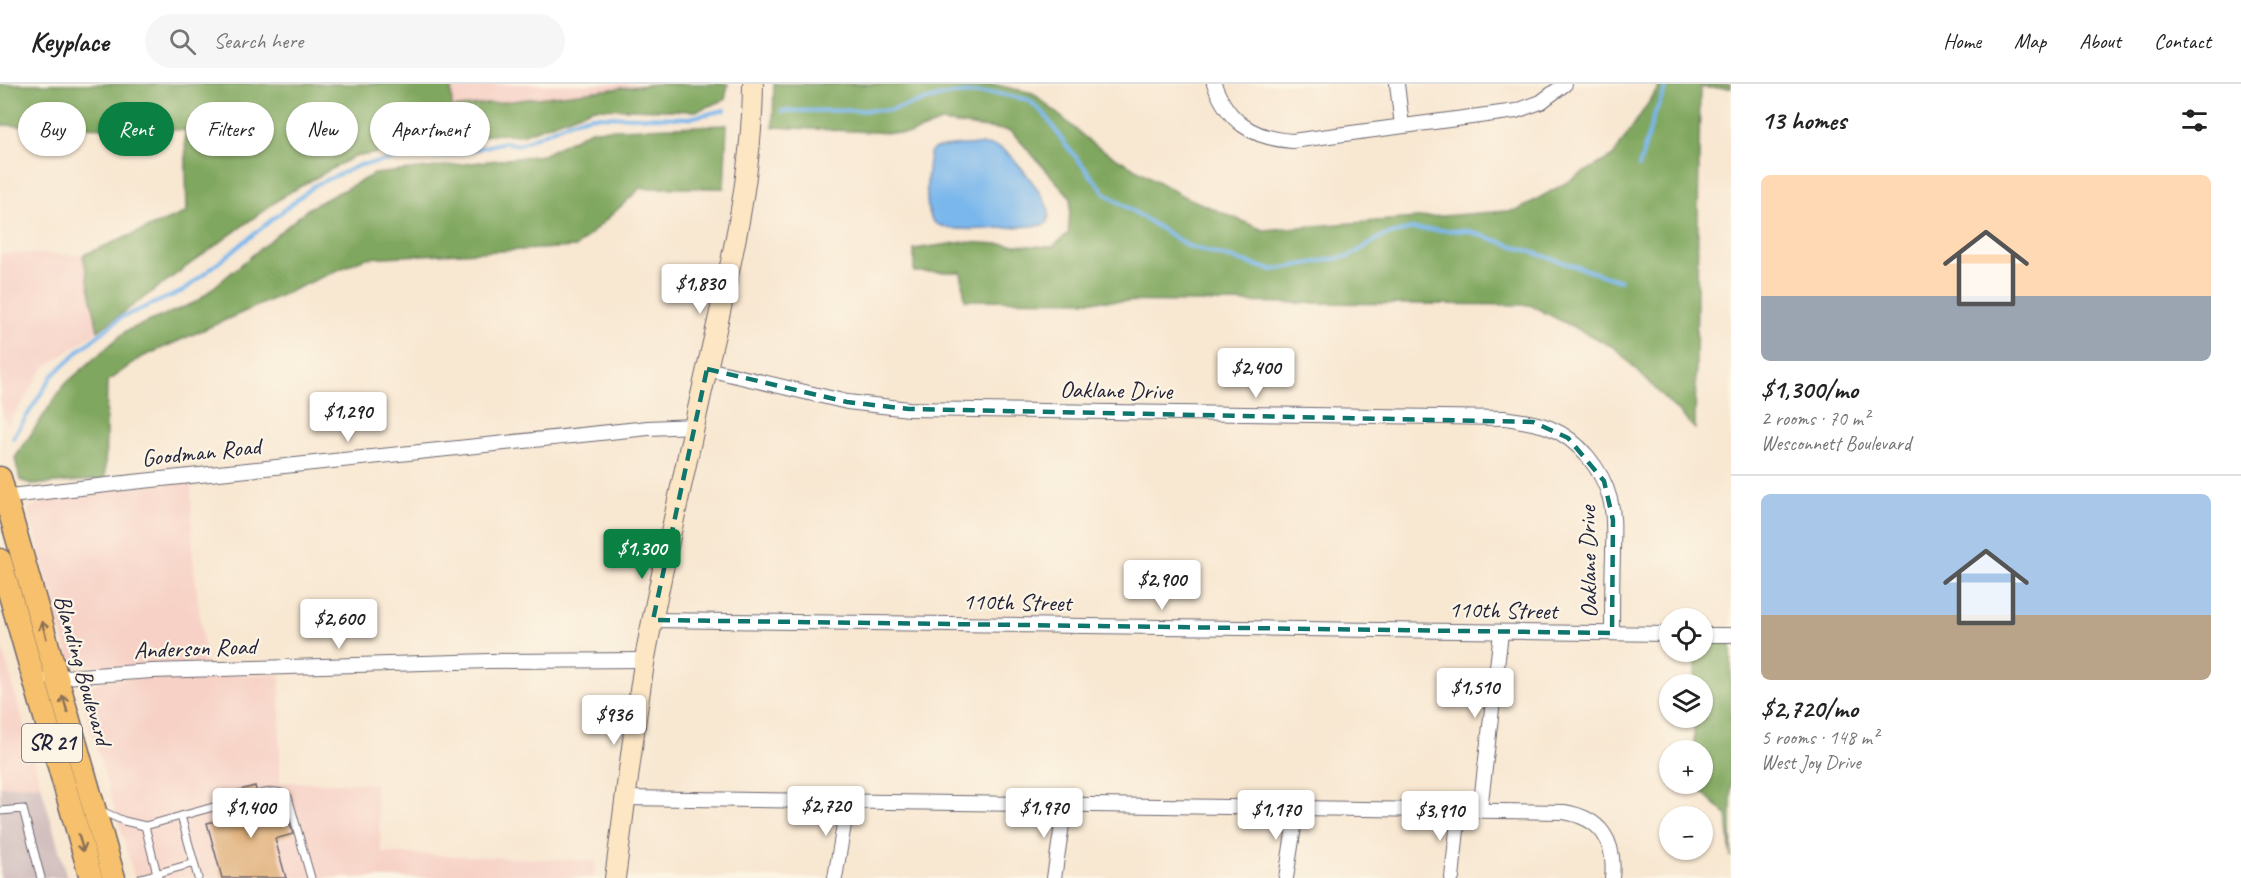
<!DOCTYPE html>
<html lang="en">
<head>
<meta charset="utf-8">
<style>
	:root { --surface:#fff; --page:#f6f6f6; --text:#222; --muted:#767676; --line:#e0e0e0; --accent:#0b8043 }
	body { margin:0; font-family:Caveat,sans-serif; background:var(--page); color:var(--text); height:100vh; display:flex; flex-direction:column; font-size:22px; white-space:nowrap }
	* { box-sizing:border-box; margin:0 }
	p { font-size:20px; color:var(--muted) }
	.icon { flex:none; width:33px; height:33px; fill:none; stroke:currentColor; stroke-width:2; stroke-linecap:round; stroke-linejoin:round }
	.map { position:relative; flex:1; overflow:hidden }
	.sheet { display:flex; flex-direction:column; background:var(--surface); width:510px }
	.sheet>* { flex:none }
	.banner { position:absolute; left:18px; top:18px; width:570px; height:54px; display:flex; gap:12px }
	.tools { position:absolute; left:1659px; top:524px; display:grid; gap:12px }
	.tools a { display:grid; place-items:center; width:54px; height:54px; border-radius:50%; background:var(--surface); box-shadow:0 2px 4px #0004; font-size:30px }
	.price { position:absolute; translate:-50% -51px; padding:0 14px; border-radius:6px; background:#fff; color:#222; font-size:20px; line-height:39px; filter:drop-shadow(0 2px 3px #0008) }
	.price::after { content:''; position:absolute; left:50%; top:36px; width:18px; height:14px; margin-left:-9px; background:inherit; clip-path:polygon(0 0,100% 0,50% 100%) }
	.price.on { background:var(--accent); color:#fff }
	ul { padding:0; list-style:none }
	li { display:grid; align-content:center; gap:12px; height:318px; padding:0 30px }
	li+li { border-top:2px solid var(--line) }
	li span { display:grid; place-items:center; height:186px; border-radius:9px; color:#555 }
	li>.icon { margin-inline-start:auto }
	span .icon { width:108px; height:108px; fill:#fffc; stroke-width:1 }
	li b { font-size:26px }
	h2 { display:flex; justify-content:space-between; align-items:center; height:72px; padding:0 30px; font-size:26px }
	.chip { padding:0 21px; border-radius:27px; background:var(--surface); box-shadow:0 2px 4px #0004; font-size:21px; line-height:54px }
	.chip.on { background:var(--accent); color:#fff }
	header { display:flex; align-items:center; gap:36px; box-sizing:border-box; height:84px; padding:0 30px; background:var(--surface); border-bottom:2px solid var(--line) }
	header strong { font-size:28px }
	nav { display:flex; gap:33px; margin-inline-start:auto; font-size:21px }
	.search { width:420px; height:54px; background:var(--page); display:flex; align-items:center; gap:15px; box-sizing:border-box; padding:0 21px; border-radius:33px; color:var(--muted); font-size:22px }
	main { display:flex; flex:1; min-height:0 }
	.map>svg:first-child { display:block }
	.built { fill:#f7d1c6 }
	.industrial { fill:#d2bfbf }
	.forest { fill:#80a75e; stroke:#51644c; stroke-width:1.5 }
	.water { fill:#7ab7ec; stroke:#4e6c94; stroke-width:1.5 }
	.lines { fill:none; stroke-linecap:round; stroke-linejoin:round }
	.stream { stroke:#7ab7ec; stroke-width:4 }
	.building { fill:#daa063 }
	.lane-casing { stroke:#6d6770; stroke-width:9 }
	.street-casing { stroke:#6d6770; stroke-width:16 }
	.secondary-casing { stroke:#6d6770; stroke-width:22 }
	.primary-casing { stroke:#6d6770; stroke-width:25 }
	.lane { stroke:#fff; stroke-width:7 }
	.street { stroke:#fff; stroke-width:14 }
	.secondary { stroke:#fce6c4; stroke-width:20 }
	.primary { stroke:#f7c06c; stroke-width:22 }
	.oneway { stroke:#8c7154 }
	.marked { fill:none; stroke:#0f766e; stroke-width:4.5; stroke-dasharray:12 8; stroke-linejoin:round }
	.labels { text-anchor:middle; dominant-baseline:central; stroke-width:4.5; stroke-linejoin:round; paint-order:stroke }
	.shield { fill:#fcf5e5; stroke:#63616e; stroke-width:1.5 }
	.shield-label { font-size:22px; font-weight:bold; fill:#22223b }
	.street-label { font-size:24px; fill:#22223b; stroke:#fcf5e5 }
</style>
</head>
<body>
<header>
<strong>Keyplace</strong>
<div class="search"><svg class="icon" aria-label="search" viewBox="0 0 24 24"><circle cx="10" cy="10" r="6"/><path d="M15 15l6 6"/></svg>Search here</div>
<nav><a>Home</a><a>Map</a><a>About</a><a>Contact</a></nav>
</header>
<main>
<div class="map">
<svg width="1731" height="794" viewBox="0 0 1731 794">
	<rect width="100%" height="100%" fill="#fcf5e5"/>
	<filter id="ink" filterUnits="userSpaceOnUse"><feTurbulence type="fractalNoise" baseFrequency=".0167" numOctaves="2"/><feDisplacementMap in="SourceGraphic" scale="12" xChannelSelector="R" yChannelSelector="G"/><feConvolveMatrix kernelMatrix="1 2 1 2 8 2 1 2 1" color-interpolation-filters="sRGB"/></filter>
	<filter id="wash" filterUnits="userSpaceOnUse"><feTurbulence type="fractalNoise" baseFrequency=".008" numOctaves="4" result="noise"/><feDisplacementMap in="SourceGraphic" scale="24" xChannelSelector="R" yChannelSelector="G"/><feGaussianBlur stdDeviation="1.35" result="paint"/><feColorMatrix in="noise" values="0 0 0 0 0 0 0 0 0 0 0 0 0 0 0 0 0 1.4 0 .05"/><feComposite in="paint" operator="in"/></filter>
	<g filter="url(#wash)">
		<rect width="100%" height="100%" fill="#f8e7d1"/>
		<g class="built">
			<polygon points="451,0 655,0 451,25"/>
			<polygon points="0,169 83,171 98,247 44,284 7,343 0,317"/>
			<polygon points="191,397 193,475 206,581 104,583 70,577 28,428 29,425 52,412"/>
			<polygon points="0,556 41,701 0,702"/>
			<polygon points="280,590 280,698 375,700 382,769 597,777 592,794 135,794 80,607 107,595"/>
		</g>
		<polygon class="industrial" points="41,701 67,794 0,794 0,702"/>
		<g class="forest">
			<polygon points="0,0 451,0 452,24 655,0 728,0 725,16 696,27 594,24 522,51 497,50 353,73 285,111 98,247 83,171 187,128 185,46 0,41"/>
			<polygon points="774,0 992,0 1033,9 1094,61 1181,111 1263,146 1518,126 1613,72 1661,0 1731,0 1731,4 1700,4 1695,345 1615,264 1530,221 965,216 961,188 914,188 914,165 964,158 1052,163 1068,150 1071,114 1011,47 941,38 911,50 773,43"/>
			<polygon points="727,41 724,104 641,104 576,163 365,174 140,274 107,298 105,395 32,401 20,396 15,374 64,301 126,247 196,218 309,124 374,90 543,71 591,46"/>
			<polygon points="1703,557 1731,558 1731,774 1727,731 1694,701 1694,699 1702,699 1702,666 1694,666 1694,633 1702,633 1702,600 1695,600 1695,567 1702,567"/>
		</g>
		<path class="water" d="M962,61c12,0 27,-2 38,3 15,8 41,44 48,60 2,4 0,9 0,14l-4,3c-22,1 -96,11 -110,-3 -12,-13 -6,-53 -4,-69l5,-5z"/>
		<g class="lines">
			<g class="stream">
				<polyline points="782,27 890,26 950,10 995,9 1029,16 1045,31 1065,60 1106,110 1188,162 1272,186 1350,172 1383,152 1412,145 1468,147 1620,197"/>
				<polyline points="1639,83 1654,31 1668,0"/>
				<polyline points="13,354 52,292 81,265 122,233 183,207 315,101 360,81 398,75 447,72 505,58 518,61 572,37 592,32 689,34 725,26"/>
			</g>
		</g>
		<g id="blocks">
			<polygon class="building" points="255,702 256,706 252,709 252,713 259,716 261,724 283,718 293,750 275,755 286,794 222,794 207,739 239,731 236,722 240,719 240,715 233,712 232,708"/>
		</g>
	</g>
	<g filter="url(#ink)">
		<use href="#blocks" fill-opacity="0" stroke="#6d6770" stroke-width="1.5"/>
		<g class="lines">
			<g class="lane-casing">
				<g id="lane">
					<path d="M257,711c12,-3 21,-6 31,2l23,81"/>
					<polyline points="99,726 124,737 145,742"/>
					<polyline points="0,727 23,725 41,794"/>
					<polyline points="181,732 235,717"/>
					<polyline points="141,794 194,779 198,794"/>
					<polyline points="158,794 145,742 181,732 194,779"/>
				</g>
			</g>
			<g class="street-casing">
				<g id="street">
					<path d="M1214,0c14,38 38,54 78,57l224,-30 25,-9 24,-18"/>
					<polyline points="1397,0 1402,42"/>
					<path d="M707,285l140,33 62,7 596,9c15,3 30,4 45,10 29,12 52,41 60,71 5,18 3,37 3,56 -1,26 -1,52 -1,78"/>
					<polyline points="1,413 133,398 648,344 694,342"/>
					<polyline points="653,536 1670,550"/>
					<polyline points="1702,551 1731,551"/>
					<polyline points="50,594 152,587 490,577 645,576"/>
					<path d="M626,714l938,14c37,6 52,29 48,66"/>
					<polyline points="1480,726 1501,549"/>
					<polyline points="835,794 848,717"/>
					<polyline points="1054,794 1065,721"/>
					<polyline points="1286,794 1297,724"/>
					<polyline points="1452,794 1459,726"/>
				</g>
			</g>
			<g class="secondary-casing">
				<path id="secondary" d="M615,794c10,-73 18,-147 30,-220 14,-76 32,-151 48,-226 24,-116 59,-229 60,-348"/>
			</g>
			<g class="primary-casing">
				<g id="primary">
					<polyline points="0,394 114,794"/>
					<polyline points="0,476 91,794"/>
				</g>
			</g>
			<use href="#lane" class="lane"/>
			<use href="#street" class="street"/>
			<use href="#secondary" class="secondary"/>
			<use href="#primary" class="primary"/>
		</g>
		<defs><path id="oneway-shaft" d="M-6 0H5M1.5-3L5.5 0L1.5 3" fill="none" stroke-width="1.6" stroke-linecap="round" stroke-linejoin="round" transform="scale(1.5)"/></defs>
		<g class="oneway">
			<use href="#oneway-shaft" transform="translate(44 546) rotate(-106)"/>
			<use href="#oneway-shaft" transform="translate(65 620) rotate(-106)"/>
			<use href="#oneway-shaft" transform="translate(81 759) rotate(74)"/>
		</g>
	</g>
	<path class="marked" d="M707,285l140,33 62,7 624,13 35,16 36,43 9,39 -1,113 -959,-13z"/>
	<g class="labels">
		<rect class="shield" x="22" y="640" width="60" height="38" rx="4.5"/>
		<g class="shield-label">
			<text x="52" y="659">SR 21</text>
		</g>
		<g class="street-label">
			<text transform="translate(1116 306) rotate(1)">Oaklane Drive</text>
			<text transform="translate(201 368) rotate(-6)">Goodman Road</text>
			<text transform="translate(1588 478) rotate(-91)">Oaklane Drive</text>
			<text transform="translate(1017 518) rotate(1)">110th Street</text>
			<text transform="translate(1503 526) rotate(1)">110th Street</text>
			<text transform="translate(195 564) rotate(-2)">Anderson Road</text>
			<text transform="translate(83 586) rotate(74)">Blanding Boulevard</text>
		</g>
	</g>
</svg>
<div class="tools">
<a><svg class="icon" aria-label="locate" viewBox="0 0 24 24"><circle cx="12" cy="12" r="6"/><path d="M12 2v4M12 18v4M2 12h4M18 12h4"/></svg></a>
<a><svg class="icon" aria-label="layers" viewBox="0 0 24 24"><path d="M12 4l9 5-9 5-9-5zM3 14l9 5 9-5"/></svg></a>
<a>+</a>
<a>−</a>
</div>
<b class="price" style="left:700px;top:231px">$1,830</b>
<b class="price" style="left:1256px;top:315px">$2,400</b>
<b class="price" style="left:348px;top:359px">$1,290</b>
<b class="price on" style="left:642px;top:496px">$1,300</b>
<b class="price" style="left:1162px;top:527px">$2,900</b>
<b class="price" style="left:339px;top:566px">$2,600</b>
<b class="price" style="left:1475px;top:635px">$1,510</b>
<b class="price" style="left:614px;top:662px">$936</b>
<b class="price" style="left:826px;top:753px">$2,720</b>
<b class="price" style="left:251px;top:755px">$1,400</b>
<b class="price" style="left:1044px;top:755px">$1,970</b>
<b class="price" style="left:1276px;top:757px">$1,170</b>
<b class="price" style="left:1440px;top:758px">$3,910</b>
<div class="banner">
<a class="chip">Buy</a>
<a class="chip on">Rent</a>
<a class="chip">Filters</a>
<a class="chip">New</a>
<a class="chip">Apartment</a>
</div>
</div>
<section class="sheet">
<h2>13 homes<svg class="icon" aria-label="filters" viewBox="0 0 24 24"><path d="M4 7h16M4 17h16"/><circle cx="9" cy="7" r="2"/><circle cx="15" cy="17" r="2"/></svg></h2>
<ul>
<li><span style="background:linear-gradient(#ffd9b3 65%,#9aa5b1 0)"><svg class="icon" aria-label="home" viewBox="0 0 24 24"><path d="M3 11l9-7 9 7M6 9v11h12V9"/></svg></span><div><b>$1,300/mo</b><p>2 rooms · 70 m²</p><p>Wesconnett Boulevard</p></div></li>
<li><span style="background:linear-gradient(#a9c7e8 65%,#b9a48a 0)"><svg class="icon" aria-label="home" viewBox="0 0 24 24"><path d="M3 11l9-7 9 7M6 9v11h12V9"/></svg></span><div><b>$2,720/mo</b><p>5 rooms · 148 m²</p><p>West Joy Drive</p></div></li>
</ul>
</section>
</main>
</body>
</html>
